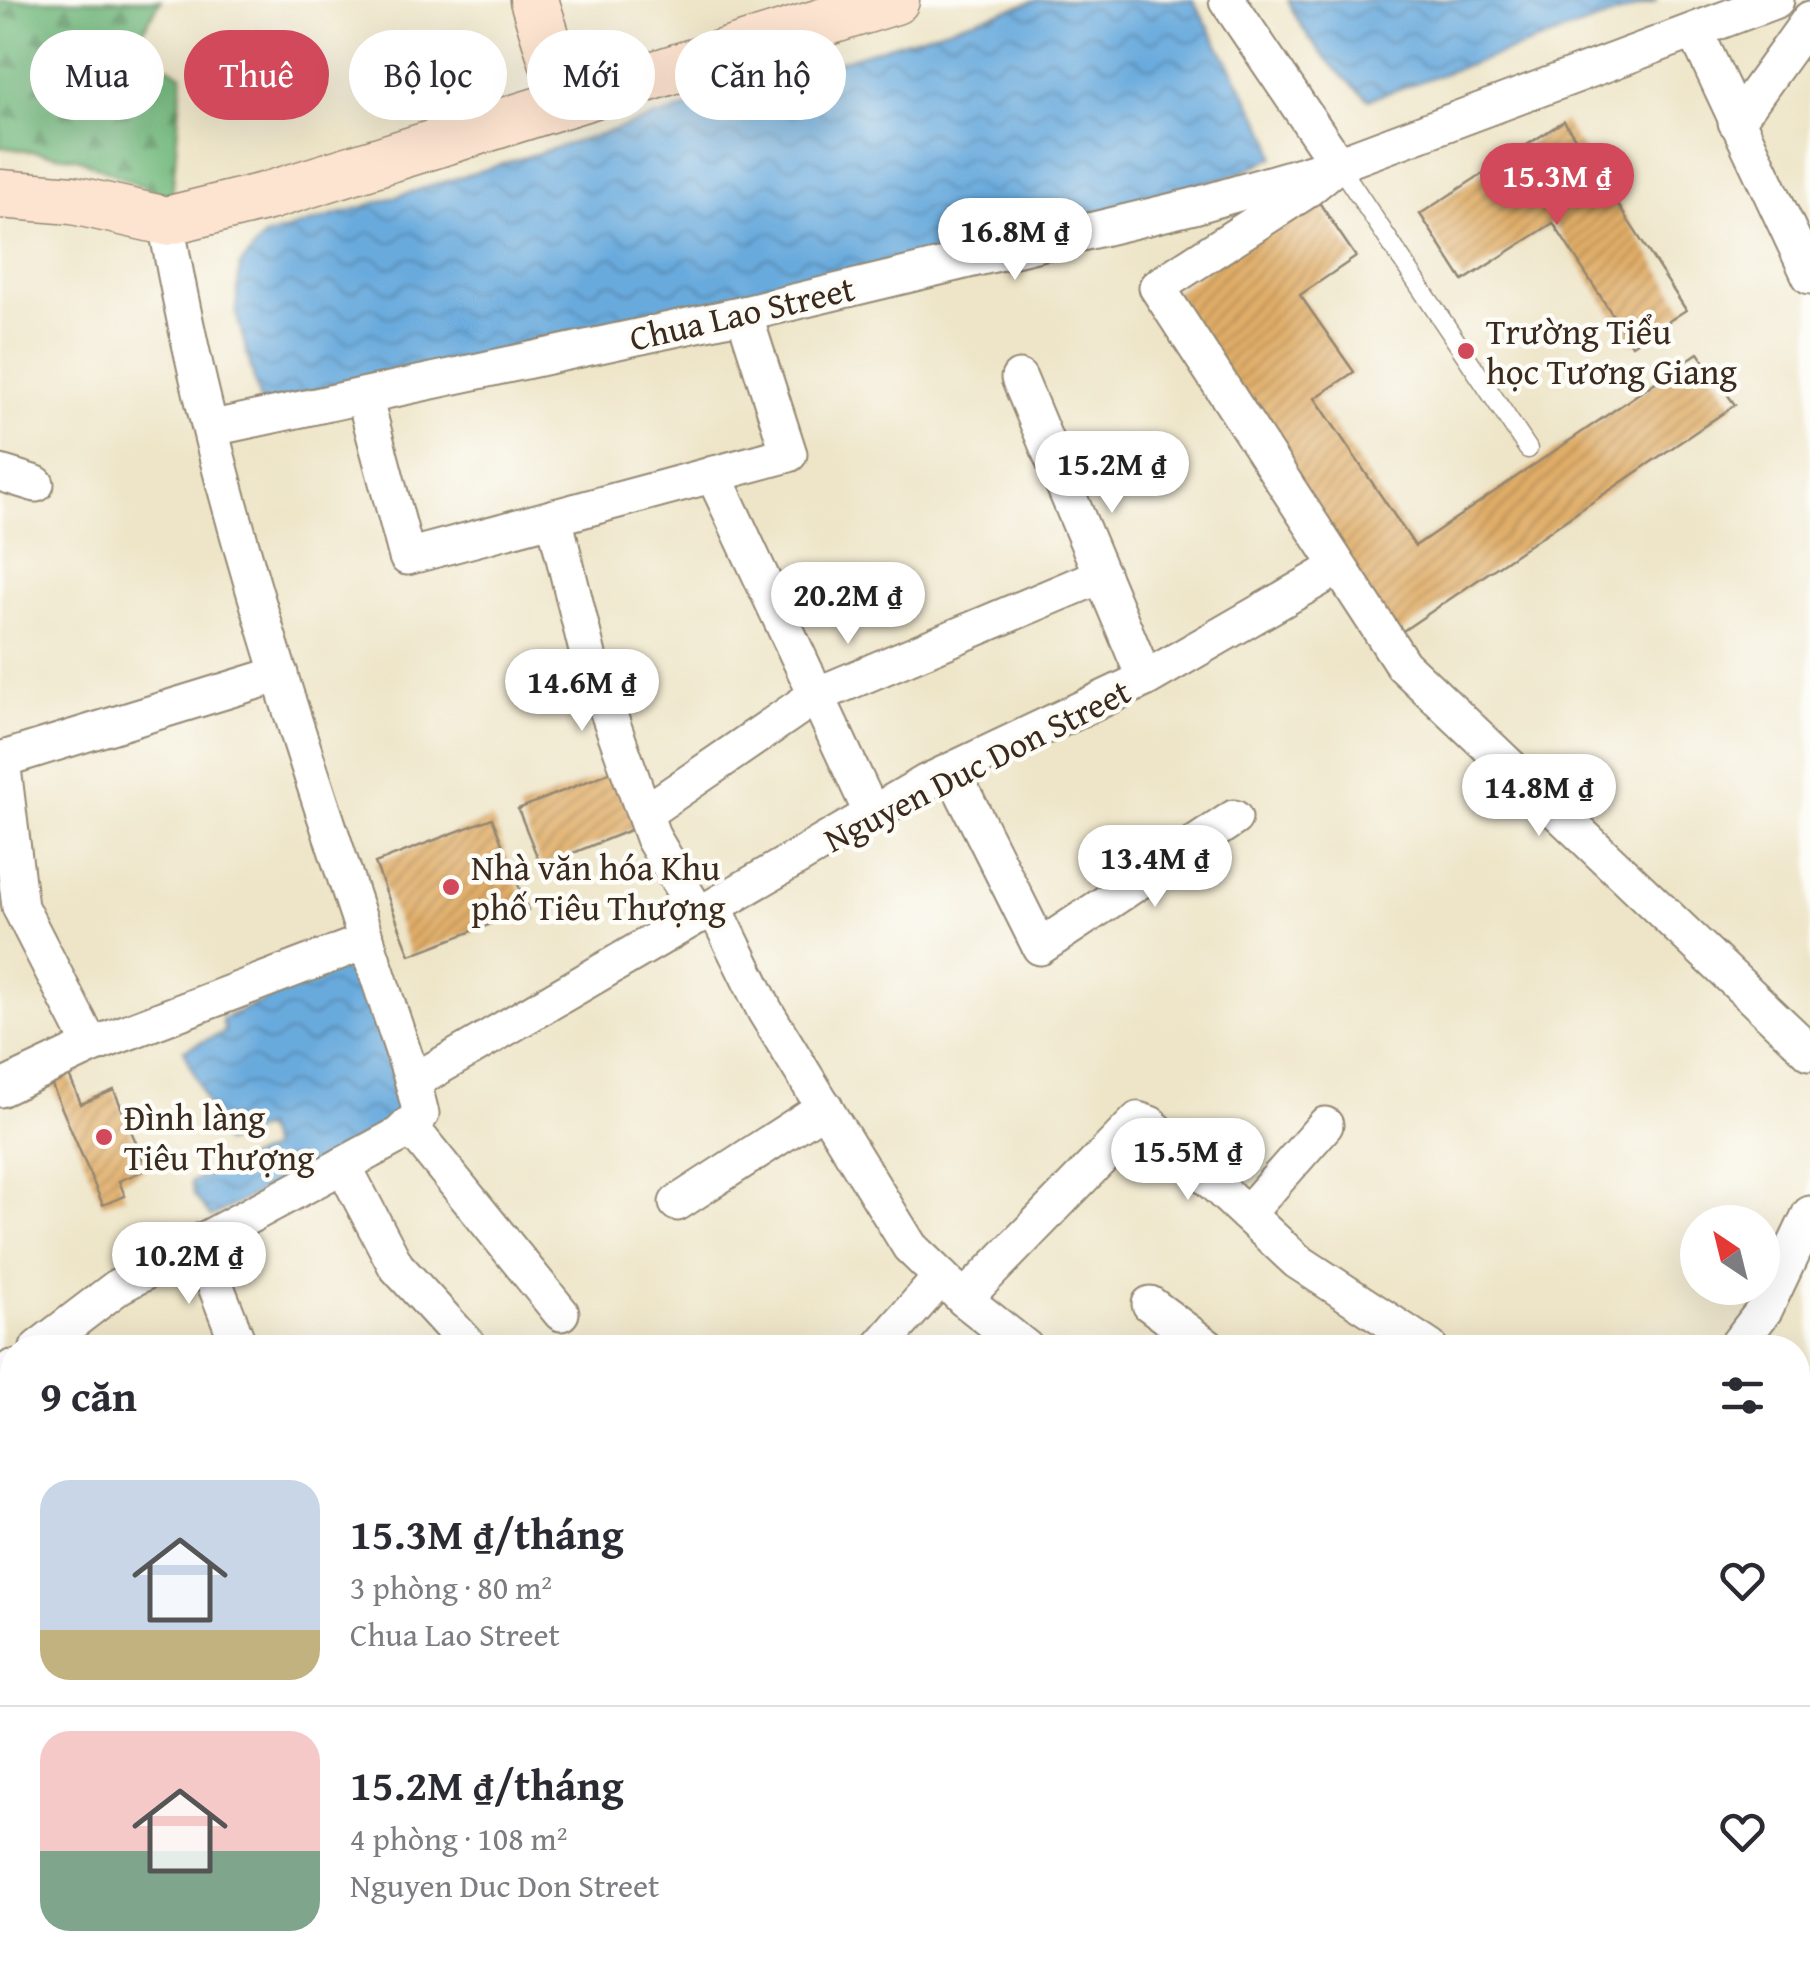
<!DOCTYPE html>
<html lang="vi">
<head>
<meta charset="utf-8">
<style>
	:root { --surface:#fff; --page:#f7f7f7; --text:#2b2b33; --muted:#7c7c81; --line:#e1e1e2; --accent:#d1495b }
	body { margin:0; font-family:"Gentium Book Plus",serif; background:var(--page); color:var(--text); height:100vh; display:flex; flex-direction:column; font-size:38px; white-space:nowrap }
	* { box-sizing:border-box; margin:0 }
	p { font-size:32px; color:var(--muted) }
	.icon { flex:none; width:55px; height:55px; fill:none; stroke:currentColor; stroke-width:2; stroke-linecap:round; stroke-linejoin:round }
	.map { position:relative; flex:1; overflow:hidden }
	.sheet { position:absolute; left:0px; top:1335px; width:1810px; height:642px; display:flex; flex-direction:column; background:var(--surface); border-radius:40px 40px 0 0; box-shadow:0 10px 40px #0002 }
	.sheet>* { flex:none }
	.banner { position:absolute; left:30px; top:30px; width:1000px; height:90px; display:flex; gap:20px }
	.needle { width:65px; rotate:325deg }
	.controls { position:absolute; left:1680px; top:1205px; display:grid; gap:20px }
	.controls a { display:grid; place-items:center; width:100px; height:100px; border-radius:50%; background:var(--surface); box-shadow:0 10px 40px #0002; font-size:50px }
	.price { position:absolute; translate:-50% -85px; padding:0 22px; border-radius:35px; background:#fff; color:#222; font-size:32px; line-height:65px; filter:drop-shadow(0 2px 5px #0008) }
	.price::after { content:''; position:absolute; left:50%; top:60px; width:30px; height:22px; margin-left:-15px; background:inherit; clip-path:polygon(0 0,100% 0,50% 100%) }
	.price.active { background:var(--accent); color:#fff }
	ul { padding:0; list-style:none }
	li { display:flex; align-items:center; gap:30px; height:250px; padding:0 40px }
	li+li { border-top:2px solid var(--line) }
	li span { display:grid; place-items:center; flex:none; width:280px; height:200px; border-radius:30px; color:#555 }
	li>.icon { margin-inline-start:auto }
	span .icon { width:120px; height:120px; fill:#fffc; stroke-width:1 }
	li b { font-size:42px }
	h2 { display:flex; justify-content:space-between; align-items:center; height:120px; padding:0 40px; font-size:42px }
	.chip { padding:0 35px; border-radius:45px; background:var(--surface); box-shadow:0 10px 40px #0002; font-size:35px; line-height:90px }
	.chip.active { background:var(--accent); color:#fff }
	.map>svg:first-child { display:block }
	.forest { fill:url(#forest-firs); stroke:#57724e; stroke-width:2.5 }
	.water { fill:url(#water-waves); stroke:#526a7e; stroke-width:2.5 }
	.building { fill:url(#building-hatch) }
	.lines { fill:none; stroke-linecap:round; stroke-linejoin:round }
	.lane-casing { stroke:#948873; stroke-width:21 }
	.street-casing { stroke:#948873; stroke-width:39 }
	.secondary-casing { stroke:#948873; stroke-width:51 }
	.lane { stroke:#fff; stroke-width:18 }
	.street { stroke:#fff; stroke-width:35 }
	.secondary { stroke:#fde4d0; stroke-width:48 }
	.poi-dot { fill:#d1495b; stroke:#fdfcf7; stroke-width:4 }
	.labels { text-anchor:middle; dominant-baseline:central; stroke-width:9; stroke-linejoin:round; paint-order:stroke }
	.street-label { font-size:35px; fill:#3b2a1e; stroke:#fdfcf7 }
	.poi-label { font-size:35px; fill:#3b2a1e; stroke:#fdfcf7; text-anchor:start }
</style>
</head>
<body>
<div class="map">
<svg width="1810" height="1976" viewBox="0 0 1810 1976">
	<defs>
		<pattern id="forest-firs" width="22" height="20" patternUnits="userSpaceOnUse" patternTransform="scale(2.5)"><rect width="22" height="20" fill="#73b97e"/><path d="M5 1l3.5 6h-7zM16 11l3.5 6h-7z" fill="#609767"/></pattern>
		<pattern id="water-waves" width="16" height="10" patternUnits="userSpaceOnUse" patternTransform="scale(2.5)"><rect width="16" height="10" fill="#69aadd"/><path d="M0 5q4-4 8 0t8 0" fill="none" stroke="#588bb3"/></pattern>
		<pattern id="building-hatch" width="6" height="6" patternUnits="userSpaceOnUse" patternTransform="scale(2.5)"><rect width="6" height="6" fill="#e0ad68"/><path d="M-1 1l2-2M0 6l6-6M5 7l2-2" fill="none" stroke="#b78d55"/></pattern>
	</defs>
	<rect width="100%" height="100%" fill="#fdfcf7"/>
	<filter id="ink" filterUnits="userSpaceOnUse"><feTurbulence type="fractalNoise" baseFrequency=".01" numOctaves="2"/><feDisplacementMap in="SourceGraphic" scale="20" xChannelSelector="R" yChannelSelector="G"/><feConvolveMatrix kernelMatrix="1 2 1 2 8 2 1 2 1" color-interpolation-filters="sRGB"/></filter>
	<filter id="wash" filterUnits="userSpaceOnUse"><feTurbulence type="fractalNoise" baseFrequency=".0048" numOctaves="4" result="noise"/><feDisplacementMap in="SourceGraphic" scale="40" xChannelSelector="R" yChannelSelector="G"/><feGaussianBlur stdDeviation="2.25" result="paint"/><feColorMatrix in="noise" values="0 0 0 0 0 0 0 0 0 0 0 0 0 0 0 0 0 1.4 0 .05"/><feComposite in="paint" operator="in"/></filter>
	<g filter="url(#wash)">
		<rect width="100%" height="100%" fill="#eee5c8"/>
		<polygon class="forest" points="0,0 161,0 134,46 182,75 172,199 77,158 0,147"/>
		<g class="water">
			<polygon points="1039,0 1193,0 1271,139 1274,157 1237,174 949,252 261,405 236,312 240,266 264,237"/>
			<path d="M1288,0h370l-289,99c-31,-25 -66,-61 -81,-99z"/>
			<polygon points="351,962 361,970 398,1070 391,1074 404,1115 211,1217 194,1195 191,1182 271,1149 264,1127 224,1143 184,1050 225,1032 222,1019"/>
			<polygon points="1128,1965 1240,1965 1234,1976 1121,1976"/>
		</g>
		<g id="blocks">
			<g class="building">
				<polygon points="1564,121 1686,310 1632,345 1553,223 1463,281 1420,214"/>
				<polygon points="1312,192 1356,257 1300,295 1354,372 1315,398 1415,546 1698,353 1735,405 1394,637 1175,293"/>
				<polygon points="618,769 640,826 541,866 518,809"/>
				<polygon points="492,818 528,910 410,955 375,863"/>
				<polygon points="66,1068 81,1104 114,1090 147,1169 119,1181 125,1196 103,1205 48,1076"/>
			</g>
		</g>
	</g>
	<g filter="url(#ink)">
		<use href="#blocks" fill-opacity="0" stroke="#948873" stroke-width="2.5"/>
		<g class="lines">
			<g class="lane-casing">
				<polyline id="lane" points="1338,164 1528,449"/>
			</g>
			<g class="street-casing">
				<g id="street">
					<polyline points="1227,0 1338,164 1304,192 1157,287 1403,665 1810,1052"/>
					<polyline points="1696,33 1810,276"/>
					<polyline points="1736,122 1810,19"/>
					<path d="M166,221c50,294 155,578 247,861"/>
					<polyline points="1019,378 1145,679"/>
					<polyline points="364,396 407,557 789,454 744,314"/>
					<polyline points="213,428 744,314 1194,206 1338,164 1776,0"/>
					<polyline points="0,473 36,484"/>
					<polyline points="713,474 872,814"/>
					<polyline points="554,517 589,659 653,838 699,916"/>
					<polyline points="0,760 280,674"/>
					<polyline points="2,760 20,907 91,1046"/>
					<polyline points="952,771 1040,947 1234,818"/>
					<polyline points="645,813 815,696 1102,575"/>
					<polyline points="714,907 765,1011 910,1247 964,1299 1026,1348"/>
					<polyline points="0,1089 91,1046 367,941"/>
					<polyline points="409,1125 561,1313"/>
					<polyline points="343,1165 396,1266 471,1348"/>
					<polyline points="677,1203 825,1107"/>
					<polyline points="1247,1214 1325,1125"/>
					<polyline points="199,1243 240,1348"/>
					<polyline points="964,1299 1138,1120 1150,1124 1297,1261 1430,1348"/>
					<polyline points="1150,1304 1209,1348"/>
					<polyline points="38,1348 119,1286 399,1135 421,1114 413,1082 925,783 1145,679 1337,568"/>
					<polyline points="879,1348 941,1277"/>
					<polyline points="1735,1348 1765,1309 1810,1214"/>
					<polyline points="0,1377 12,1368"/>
					<polyline points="2,1499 12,1514"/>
					<polyline points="885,1965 898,1976"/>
					<polyline points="1101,1976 1107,1965"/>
					<polyline points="1247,1976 1253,1965"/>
				</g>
			</g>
			<g class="secondary-casing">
				<g id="secondary">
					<polyline points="534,0 566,102"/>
					<polyline points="0,194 73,200 166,221 268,196 895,0"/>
				</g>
			</g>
			<use href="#lane" class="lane"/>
			<use href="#street" class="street"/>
			<use href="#secondary" class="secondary"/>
		</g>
	</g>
	<g class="poi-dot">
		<circle cx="1466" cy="351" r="10"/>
		<circle cx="451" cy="887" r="10"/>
		<circle cx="104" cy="1137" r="10"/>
	</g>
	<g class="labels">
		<g class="street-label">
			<text transform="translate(742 313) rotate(-13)">Chua Lao Street</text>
			<text transform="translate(977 765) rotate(-27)">Nguyen Duc Don Street</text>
		</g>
		<g class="poi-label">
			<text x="1486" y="331">Trường Tiểu<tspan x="1486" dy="40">học Tương Giang</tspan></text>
			<text x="471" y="867">Nhà văn hóa Khu<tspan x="471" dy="40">phố Tiêu Thượng</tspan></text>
			<text x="124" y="1117">Đình làng<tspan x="124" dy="40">Tiêu Thượng</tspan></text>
		</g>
	</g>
</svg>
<div class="controls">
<a><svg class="needle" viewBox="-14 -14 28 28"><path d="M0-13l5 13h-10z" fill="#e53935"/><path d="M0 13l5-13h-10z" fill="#7c7c81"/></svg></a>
</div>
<b class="price active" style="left:1557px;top:228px">15.3M ₫</b>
<b class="price" style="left:1015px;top:283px">16.8M ₫</b>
<b class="price" style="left:1112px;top:516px">15.2M ₫</b>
<b class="price" style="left:848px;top:647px">20.2M ₫</b>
<b class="price" style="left:582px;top:734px">14.6M ₫</b>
<b class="price" style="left:1539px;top:839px">14.8M ₫</b>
<b class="price" style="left:1155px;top:910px">13.4M ₫</b>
<b class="price" style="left:1188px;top:1203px">15.5M ₫</b>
<b class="price" style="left:189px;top:1307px">10.2M ₫</b>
<div class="banner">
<a class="chip">Mua</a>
<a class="chip active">Thuê</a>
<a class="chip">Bộ lọc</a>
<a class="chip">Mới</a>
<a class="chip">Căn hộ</a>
</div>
<section class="sheet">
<h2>9 căn<svg class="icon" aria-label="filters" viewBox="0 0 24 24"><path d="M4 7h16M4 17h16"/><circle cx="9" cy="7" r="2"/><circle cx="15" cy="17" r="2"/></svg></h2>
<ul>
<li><span style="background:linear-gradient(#c9d6e8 75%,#c2b280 0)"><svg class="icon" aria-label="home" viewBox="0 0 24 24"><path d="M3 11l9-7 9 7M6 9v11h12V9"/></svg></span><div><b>15.3M ₫/tháng</b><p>3 phòng · 80 m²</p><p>Chua Lao Street</p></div><svg class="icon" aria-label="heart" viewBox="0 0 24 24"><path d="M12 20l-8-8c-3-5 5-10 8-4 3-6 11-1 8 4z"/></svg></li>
<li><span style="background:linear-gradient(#f6c9c9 60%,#7fa58c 0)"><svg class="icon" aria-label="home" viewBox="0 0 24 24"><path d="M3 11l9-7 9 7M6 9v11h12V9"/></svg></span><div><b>15.2M ₫/tháng</b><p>4 phòng · 108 m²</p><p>Nguyen Duc Don Street</p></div><svg class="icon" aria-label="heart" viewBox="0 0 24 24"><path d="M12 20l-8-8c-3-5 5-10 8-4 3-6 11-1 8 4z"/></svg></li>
</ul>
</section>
</div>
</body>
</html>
